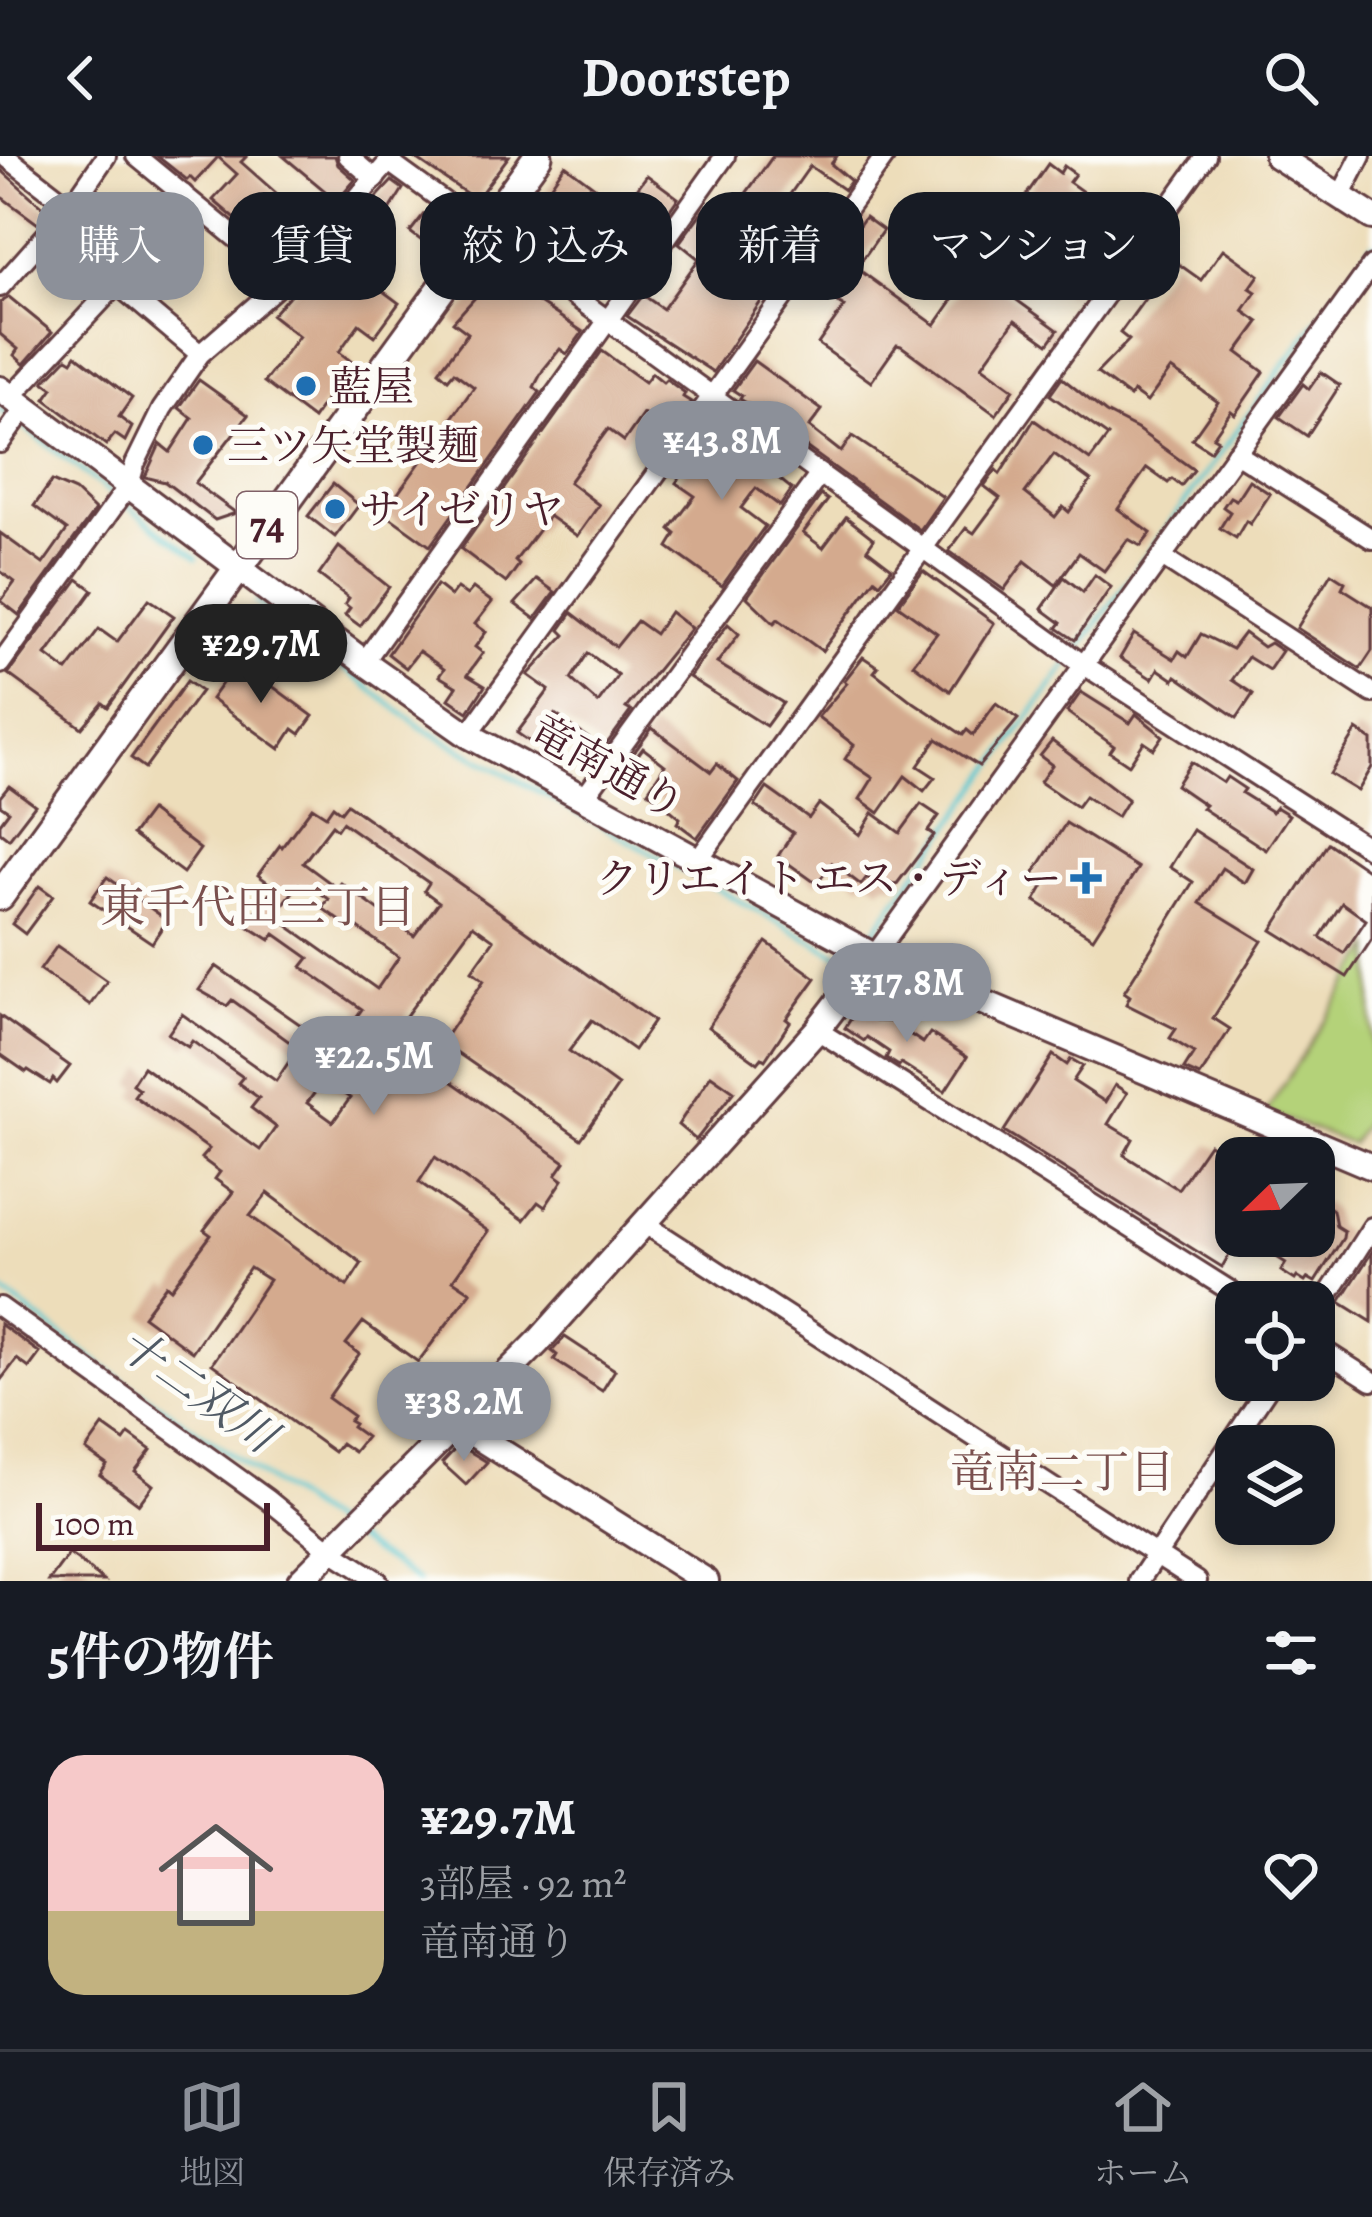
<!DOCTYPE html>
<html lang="ja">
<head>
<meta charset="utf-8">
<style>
	:root { --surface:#171b24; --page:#20242c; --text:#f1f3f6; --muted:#9ea1a6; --line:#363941; --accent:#8c9099 }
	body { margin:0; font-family:Alegreya,"Noto Serif JP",serif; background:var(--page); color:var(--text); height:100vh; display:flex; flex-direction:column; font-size:45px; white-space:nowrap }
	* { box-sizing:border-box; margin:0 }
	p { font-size:39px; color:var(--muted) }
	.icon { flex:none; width:66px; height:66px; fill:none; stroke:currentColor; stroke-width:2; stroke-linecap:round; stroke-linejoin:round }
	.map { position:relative; height:1425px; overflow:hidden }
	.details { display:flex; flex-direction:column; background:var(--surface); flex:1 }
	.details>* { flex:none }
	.guide { position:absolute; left:36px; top:36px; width:1302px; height:108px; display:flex; gap:24px }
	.needle { width:78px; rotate:247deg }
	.tools { position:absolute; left:1215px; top:981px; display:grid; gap:24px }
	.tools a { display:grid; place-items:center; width:120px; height:120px; border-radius:24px; background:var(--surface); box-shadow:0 6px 18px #0003; font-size:60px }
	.scale { position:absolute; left:36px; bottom:30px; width:234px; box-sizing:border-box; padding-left:12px; border:6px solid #4a1f2b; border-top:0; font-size:33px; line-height:42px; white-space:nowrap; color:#4a1f2b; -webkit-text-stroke:9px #fdfcf7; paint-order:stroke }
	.price { position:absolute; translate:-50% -102px; padding:0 27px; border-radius:42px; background:var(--accent); color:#fff; font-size:39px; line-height:78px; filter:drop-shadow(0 3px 6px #0008) }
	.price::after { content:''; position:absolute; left:50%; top:72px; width:36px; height:27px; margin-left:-18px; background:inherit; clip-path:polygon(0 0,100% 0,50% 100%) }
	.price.active { background:#222; color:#fff }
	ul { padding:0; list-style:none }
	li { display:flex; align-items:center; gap:36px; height:300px; padding:0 48px }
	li+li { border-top:3px solid var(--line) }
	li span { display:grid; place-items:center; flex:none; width:336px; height:240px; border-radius:36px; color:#555 }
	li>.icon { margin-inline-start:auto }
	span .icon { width:144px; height:144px; fill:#fffc; stroke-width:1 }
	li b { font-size:51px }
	h2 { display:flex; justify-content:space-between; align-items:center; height:144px; padding:0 48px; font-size:51px }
	.tag { padding:0 42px; border-radius:36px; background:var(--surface); box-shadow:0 6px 18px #0003; font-size:42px; line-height:108px }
	.tag.active { background:var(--accent); color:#fff }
	header { display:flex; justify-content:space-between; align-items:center; height:156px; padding:0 48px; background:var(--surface); font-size:54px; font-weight:600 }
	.menu { display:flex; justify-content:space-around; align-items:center; height:168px; border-top:3px solid var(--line); background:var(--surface); font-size:33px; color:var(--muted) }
	.menu a { display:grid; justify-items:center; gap:6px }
	.menu .active { color:var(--accent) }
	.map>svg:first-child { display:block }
	.green { fill:#b4d279; stroke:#7f7852; stroke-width:3 }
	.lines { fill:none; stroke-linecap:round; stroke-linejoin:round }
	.stream { stroke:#5ac7d0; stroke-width:4.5 }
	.building { fill:#d4aa8e; fill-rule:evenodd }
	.street-casing { stroke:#623c40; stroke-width:24 }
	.secondary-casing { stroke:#623c40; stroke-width:30 }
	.primary-casing { stroke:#623c40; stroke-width:33 }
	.street { stroke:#fff; stroke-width:18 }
	.secondary { stroke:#fff; stroke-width:24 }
	.primary { stroke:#fff; stroke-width:27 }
	.poi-dot { fill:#1f6fb2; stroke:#fdfcf7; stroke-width:4.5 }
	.labels { text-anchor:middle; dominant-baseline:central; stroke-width:10; stroke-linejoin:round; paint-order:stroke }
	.shield { fill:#fdfcf7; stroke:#806168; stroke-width:3 }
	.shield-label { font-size:39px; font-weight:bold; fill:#4a1f2b }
	.poi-label { font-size:42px; fill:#4a1f2b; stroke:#fdfcf7; text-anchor:start }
	.street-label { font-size:42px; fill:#4a1f2b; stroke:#fdfcf7 }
	.neighbourhood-label { font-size:45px; fill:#7a504e; stroke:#fdfcf7 }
	.water-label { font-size:45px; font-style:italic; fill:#505a65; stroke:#fdfcf7 }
</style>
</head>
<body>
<header><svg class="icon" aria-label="back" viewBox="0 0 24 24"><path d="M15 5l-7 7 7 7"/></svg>Doorstep<svg class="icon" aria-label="search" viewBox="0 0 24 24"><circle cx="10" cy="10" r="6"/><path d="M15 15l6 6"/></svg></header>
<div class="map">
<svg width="1372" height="1425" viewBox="0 0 1372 1425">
	<rect width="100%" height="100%" fill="#fdfcf7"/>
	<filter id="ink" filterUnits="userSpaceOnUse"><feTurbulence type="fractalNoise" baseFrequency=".00833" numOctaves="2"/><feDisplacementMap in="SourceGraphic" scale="24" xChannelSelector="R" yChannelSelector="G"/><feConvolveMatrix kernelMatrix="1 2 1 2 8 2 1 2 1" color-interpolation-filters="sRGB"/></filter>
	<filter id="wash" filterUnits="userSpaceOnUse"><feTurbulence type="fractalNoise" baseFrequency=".004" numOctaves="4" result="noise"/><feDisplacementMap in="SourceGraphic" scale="48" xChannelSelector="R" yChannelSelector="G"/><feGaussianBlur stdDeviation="2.7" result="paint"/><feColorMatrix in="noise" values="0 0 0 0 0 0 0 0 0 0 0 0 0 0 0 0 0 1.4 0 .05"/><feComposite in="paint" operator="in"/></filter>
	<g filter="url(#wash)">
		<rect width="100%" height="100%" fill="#edddba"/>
		<polygon class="green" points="1372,791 1372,955 1351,988 1266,956"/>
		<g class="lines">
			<g class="stream">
				<polyline points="0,253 11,261"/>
				<polyline points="20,268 116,341"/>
				<polyline points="125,348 197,402"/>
				<polyline points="256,446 422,572 853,807"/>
				<polyline points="1078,494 1372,88"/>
				<polyline points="870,781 1071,503"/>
				<polyline points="0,1133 104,1211 338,1372"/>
				<polyline points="353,1382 418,1425"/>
			</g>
		</g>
		<g id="blocks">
			<g class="building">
				<polygon points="157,0 247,0 241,6 301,59 281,79 289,88 278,99 213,44 237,18 218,1 195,26 190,21 187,24"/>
				<polygon points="283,0 335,0 338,9 355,24 337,45"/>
				<polygon points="412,0 509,0 476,44"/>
				<polygon points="773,0 837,0 831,8 851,25 844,34 810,10 774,61 778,64 762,85 766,96 779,105 757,136 764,141 713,216 627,160 643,139 663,153 699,103 679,87 704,53 724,68"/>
				<polygon points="1048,8 1060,17 1064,10 1075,18 1069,26 1097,46 1101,41 1118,54 1114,59 1122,65 1117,72 1130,82 1107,114 1094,103 1068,139 1020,104 1000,132 1058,174 1048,188 1015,164 982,210 1014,233 996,259 901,190 897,189 871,226 818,188 844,151 835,145 858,113 935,169"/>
				<polygon points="565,9 623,52 647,19 678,42 626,116 574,78 558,73 536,50"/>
				<polygon points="0,13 48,56 38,68 0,40"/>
				<polygon points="392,25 403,33 381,68 364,55"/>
				<polygon points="424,58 428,62 431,59 451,75 435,95 410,76"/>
				<polygon points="865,61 883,74 855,114 841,104 847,95 843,92"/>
				<polygon points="67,77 102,106 92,118 100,126 92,135 60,110 54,117 45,109"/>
				<polygon points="1223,93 1259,119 1250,132 1256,136 1243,155 1259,166 1237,196 1264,216 1235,258 1231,255 1213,281 1218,284 1210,295 1192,283 1218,246 1196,230 1171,213 1147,246 1133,236 1130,241 1097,217 1129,184 1120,177 1173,104 1201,124"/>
				<polygon points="329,95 399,147 375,180 359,168 339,196 352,206 313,263 264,226 299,180 272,159"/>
				<polygon points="508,109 539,131 532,142 583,176 567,198 560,193 543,214 534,231 540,236 430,390 384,357 474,231 454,216 448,223 439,215 468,177 453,166 481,135 477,132 489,115 498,121"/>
				<polygon points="9,141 52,176 24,208 14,199 18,193 0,178 0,147"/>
				<polygon points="602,195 645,226 652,217 663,226 666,223 685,237 683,241 691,246 669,275 643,258 624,285 608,273 569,326 599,349 577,380 549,360 515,405 519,409 506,427 461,393"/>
				<polygon points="76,199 132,242 119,261 132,271 125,285 115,278 106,289 45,243 53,232 44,226 67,202 72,205"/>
				<polygon points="754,205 822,254 809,271 841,296 852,280 943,341 920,374 803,289 805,286 781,268 740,243 742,240 733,234"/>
				<polygon points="1321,216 1340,229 1307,280 1279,261 1303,228 1309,233"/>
				<path d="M1062,222l44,35 31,16 57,41 -13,16 -9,-7 -4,4 -21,-15 -29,41 33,24 -10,13 -13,-7 -24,32 -25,-18 -23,32 -31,-24 -21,29 -55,-39 17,-23 8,5 26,-35 -16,-12 12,-16 4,4 34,-54 56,40 18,-24 -58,-41zM1054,298l37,27 -22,31 -6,-5 -8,10 -30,-24z"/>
				<polygon points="199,224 248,259 195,327 236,357 215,364 165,326 145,321 160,288 170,296 192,262 179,252"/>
				<polygon points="713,268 722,276 728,268 745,280 747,297 792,333 780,350 756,332 741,352 765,370 722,430 668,391 676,378 670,373 695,340 676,327 693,304 686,299"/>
				<polygon points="1249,324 1270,338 1250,368 1246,365 1236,382 1220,372 1230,356 1223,351 1230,341 1236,344"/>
				<polygon points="52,325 75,335 95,354 19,459 1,445 15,426 0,415 0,377 43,408 67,374 34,350"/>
				<polygon points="333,328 359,349 335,381 308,360"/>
				<polygon points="821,339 828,344 803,377 823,392 846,361 874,383 867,393 892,412 880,427 875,423 822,495 778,463 774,467 747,441"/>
				<polygon points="339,391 389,431 360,470 345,459 350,452 345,448 349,442 319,419"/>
				<polygon points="923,415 994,467 950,535 913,508 937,477 898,449"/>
				<polygon points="1331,417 1345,426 1342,432 1372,451 1372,495 1360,513 1297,472"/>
				<polygon points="1095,419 1111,431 1075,484 1057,472 1061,467 1042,453 1064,421 1083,436"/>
				<polygon points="78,423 93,434 46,499 67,515 99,473 117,486 149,443 174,460 108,551 103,547 82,572 8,518"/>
				<polygon points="537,423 555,436 535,463 515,448"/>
				<polygon points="437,429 451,440 457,432 467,439 473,432 492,446 475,468 486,476 475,491 483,497 467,519 485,530 468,556 449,543 457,531 439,520 444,513 419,495 406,512 388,498"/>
				<path d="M670,456l21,16 -65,80 5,3 -28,38 -48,-35 -22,30 -16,-11 32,-43 -21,-15 37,-40 -5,-5 12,-17 44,34 21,-26 18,13zM588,497l30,22 -20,28 -27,-24z"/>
				<polygon points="728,468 739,478 717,507 783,547 766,570 689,521"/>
				<polygon points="1244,477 1263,491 1270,487 1282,495 1269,514 1248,501 1232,524 1253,538 1237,562 1176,520 1174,524 1158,513 1152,523 1120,502 1134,478 1174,503 1179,495 1187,501 1201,478 1232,493"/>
				<polygon points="863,501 878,511 874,516 909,543 963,579 967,574 973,579 996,547 1018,563 979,610 937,583 918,610 935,621 924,635 905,620 879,657 860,643 873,622 845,603 854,589 818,561 847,527 844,525"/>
				<polygon points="238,505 313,560 300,578 293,573 280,593 211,543"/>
				<polygon points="187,525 201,535 145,612 131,602"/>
				<polygon points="1081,536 1130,567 1136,558 1163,580 1154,593 1144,586 1129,609 1110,596 1114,590 1067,556"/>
				<polygon points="652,572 711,616 717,608 738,625 697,682 677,667 680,662 648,635 665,609 643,592 628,612 624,610"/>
				<polygon points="1357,574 1372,584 1372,611 1358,635 1330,618"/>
				<polygon points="1052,585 1128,643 1117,661 1085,640 1077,651 1040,626 1052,609 1040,600"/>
				<polygon points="1191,606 1223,627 1227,621 1245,633 1242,637 1272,656 1276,651 1289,659 1266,694 1202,652 1205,649 1176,629"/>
				<polygon points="9,630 35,649 9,683 0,676 0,667 9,655 0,649 0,641"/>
				<polygon points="767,632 809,662 819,648 860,679 873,657 900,677 921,648 939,660 928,675 934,679 896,729 885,727 880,732 867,721 861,729 832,707 817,728 778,700 793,677 755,650"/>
				<path d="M347,648l307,217 -20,29 -42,-30 -23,31 49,35 -37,53 -139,-97 42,-62 -12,-9 22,-31 -21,-15 -68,92 4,4 -15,20 171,121 -9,13 7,5 -18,27 -7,-5 -14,18 -89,-63 -16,25 69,49 -35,49 18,12 -53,70 -55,-40 -17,22 13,10 -31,44 25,18 -4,5 5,3 -2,3 14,10 -12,15 -13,-9 -7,9 -122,-88 57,-84 -19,-12 -58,84 -49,-36 23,-31 5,4 40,-54 -7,-5 29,-38 -18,-13 5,-7 -19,-14 8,-9 -75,-53 5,-7 -7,-5 11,-17 117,83 16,-23 -25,-19 8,-10 -21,-15 5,-6 -51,-36 -4,6 -20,-13 14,-20 94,67 22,-33 -66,-48 -5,6 -28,-16 17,-24 118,82 28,-39 -60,-42 7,-9 -34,-24 -5,6 -24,-15 28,-38 -16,-12 22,-30 2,2 30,-40 14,9 7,-10 8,6zM342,666l87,61 -5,8 15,11 -25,34 -73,-53 -4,5 -34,-25 29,-38 5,4zM299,728l7,5 3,-4 20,14 -7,9 30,21 2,-4 45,32 -22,32 -103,-73zM324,924l26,18 -17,24 -26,-19zM268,1037l94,70 -15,23 -97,-70z"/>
				<polygon points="150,655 200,693 183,717 132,679"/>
				<polygon points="1066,667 1138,712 1093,782 1035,745 1043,731 1030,723"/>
				<polygon points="1193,674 1253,713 1245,727 1222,712 1200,747 1262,785 1213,862 1230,873 1200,920 1184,913 1194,897 1170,882 1176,873 1126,848 1130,840 1124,836 1193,726 1170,711"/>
				<path d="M1328,687l44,30v66l-25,38 -75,-47zM1342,747l24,17 -22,33 -24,-16z"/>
				<polygon points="107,721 167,764 152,787 90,745"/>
				<polygon points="39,730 53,740 25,778 12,768"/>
				<polygon points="766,786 816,822 786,863 790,866 765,904 762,902 758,907 708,871"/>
				<polygon points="57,790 107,825 90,849 40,814"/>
				<polygon points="867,838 887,850 877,865 903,866 905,875 923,887 930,877 967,901 945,935 901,907 899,910 886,902 889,896 867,881 864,885 845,872"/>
				<polygon points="0,860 70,910 57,927 53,923 50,928 28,914 26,916 0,898"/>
				<polygon points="1053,899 1067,909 1071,903 1083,910 1073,925 1105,946 1115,929 1127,937 1108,968 1133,983 1124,999 1178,1033 1209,988 1236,1005 1236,1087 1222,1111 1004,975"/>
				<polygon points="711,919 734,935 696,984 678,969"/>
				<polygon points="1324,1047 1333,1054 1336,1070 1344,1075 1343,1082 1315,1126 1308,1122 1305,1126 1297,1121 1295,1124 1281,1115 1286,1107 1267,1095 1277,1080 1314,1080 1314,1048"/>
				<polygon points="1372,1096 1372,1166 1340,1146"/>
				<polygon points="0,1168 40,1197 29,1212 17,1203 0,1225"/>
				<polygon points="565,1181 615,1214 602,1235 554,1204 557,1199 552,1195"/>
				<polygon points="103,1270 124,1285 129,1278 151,1294 135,1315 153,1329 139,1348 100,1319 107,1309 86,1294"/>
				<polygon points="459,1289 487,1306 466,1329 442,1307"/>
				<polygon points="69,1398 76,1403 104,1425 49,1425"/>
			</g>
		</g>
	</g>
	<g filter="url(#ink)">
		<use href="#blocks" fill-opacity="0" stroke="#623c40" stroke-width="3"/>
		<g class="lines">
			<g class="street-casing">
				<g id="street">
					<polyline points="5,0 71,51"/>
					<polyline points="136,0 286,123"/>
					<polyline points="348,0 375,23"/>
					<polyline points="389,6 1084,509 1372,694"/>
					<polyline points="1340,41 1361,0"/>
					<polyline points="75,45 137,98"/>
					<polyline points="117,128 200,198"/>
					<polyline points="0,131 71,51 106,0"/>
					<polyline points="11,241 117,128 183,38"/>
					<polyline points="0,287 25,252"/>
					<polyline points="1236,297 1372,383"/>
					<polyline points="1162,401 1372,537"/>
					<polyline points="364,506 725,0"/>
					<polyline points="0,508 129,329 135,308 162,253 200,198 286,123 394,0"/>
					<polyline points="468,579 885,0"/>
					<polyline points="584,642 820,318"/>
					<polyline points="698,704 1206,0"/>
					<polyline points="874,800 1372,109"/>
					<polyline points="817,874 1248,1146"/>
					<polyline points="645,1068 1197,1425"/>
					<polyline points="0,1151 267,1343 330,1394 378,1425"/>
					<polyline points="1314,1161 1372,1071"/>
					<polyline points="1314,1188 1372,1225"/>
					<polyline points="1139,1425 1273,1224"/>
				</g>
			</g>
			<g class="secondary-casing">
				<g id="secondary">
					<polyline points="1277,0 1372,61"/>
					<polyline points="0,233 364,506 468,579 874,800 1372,1011"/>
					<polyline points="456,1267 706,1425"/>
					<polyline points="300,1425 538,1186 817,874 874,800"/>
				</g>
			</g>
			<g class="primary-casing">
				<polyline id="primary" points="0,740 538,0"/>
			</g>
			<use href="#street" class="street"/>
			<use href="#secondary" class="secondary"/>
			<use href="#primary" class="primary"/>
		</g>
	</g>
	<g class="poi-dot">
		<circle cx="306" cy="230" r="12"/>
		<circle cx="203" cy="289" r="12"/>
		<circle cx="335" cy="353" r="12"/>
		<path d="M1080 704h12v12h12v12h-12v12h-12v-12h-12v-12h12z"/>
	</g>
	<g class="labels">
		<rect class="shield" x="237" y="336" width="60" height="66" rx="9"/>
		<g class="shield-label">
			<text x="267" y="369">74</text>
		</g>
		<g class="poi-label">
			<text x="330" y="230">藍屋</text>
			<text x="227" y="289">三ツ矢堂製麺</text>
			<text x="359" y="353">サイゼリヤ</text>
			<text x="1062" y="722" text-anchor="end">クリエイト エス・ディー</text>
		</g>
		<g class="street-label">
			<text transform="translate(608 611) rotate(29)">竜南通り</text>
		</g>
		<g class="neighbourhood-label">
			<text x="258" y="751">東千代田三丁目</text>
			<text x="1062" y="1316">竜南二丁目</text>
		</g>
		<g class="water-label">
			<text transform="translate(197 1234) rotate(35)">十二双川</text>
		</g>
	</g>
</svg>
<div class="tools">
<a><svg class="needle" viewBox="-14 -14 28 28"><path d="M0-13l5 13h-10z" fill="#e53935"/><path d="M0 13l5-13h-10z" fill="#9ea1a6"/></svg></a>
<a><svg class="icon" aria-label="locate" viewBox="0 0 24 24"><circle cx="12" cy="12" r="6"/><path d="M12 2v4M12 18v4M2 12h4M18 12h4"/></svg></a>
<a><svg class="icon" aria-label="layers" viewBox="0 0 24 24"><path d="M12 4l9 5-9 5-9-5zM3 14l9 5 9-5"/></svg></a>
</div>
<div class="scale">100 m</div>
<b class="price" style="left:722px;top:347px">¥43.8M</b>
<b class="price active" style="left:261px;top:550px">¥29.7M</b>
<b class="price" style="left:907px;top:889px">¥17.8M</b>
<b class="price" style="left:374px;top:962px">¥22.5M</b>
<b class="price" style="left:464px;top:1308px">¥38.2M</b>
<div class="guide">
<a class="tag active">購入</a>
<a class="tag">賃貸</a>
<a class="tag">絞り込み</a>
<a class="tag">新着</a>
<a class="tag">マンション</a>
</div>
</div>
<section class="details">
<h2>5件の物件<svg class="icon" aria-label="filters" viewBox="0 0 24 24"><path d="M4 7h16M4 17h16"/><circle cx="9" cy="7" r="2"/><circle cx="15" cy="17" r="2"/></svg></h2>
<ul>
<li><span style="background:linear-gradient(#f6c9c9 65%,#c2b280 0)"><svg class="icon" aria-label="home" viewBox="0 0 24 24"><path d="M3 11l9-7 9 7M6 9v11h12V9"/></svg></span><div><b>¥29.7M</b><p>3部屋 · 92 m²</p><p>竜南通り</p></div><svg class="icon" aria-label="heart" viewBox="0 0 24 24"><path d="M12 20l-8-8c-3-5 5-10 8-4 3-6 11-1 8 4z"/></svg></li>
</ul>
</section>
<nav class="menu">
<a class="active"><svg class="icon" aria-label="map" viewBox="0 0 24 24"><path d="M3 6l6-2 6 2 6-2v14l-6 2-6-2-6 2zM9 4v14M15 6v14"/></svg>地図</a>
<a><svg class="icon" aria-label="saved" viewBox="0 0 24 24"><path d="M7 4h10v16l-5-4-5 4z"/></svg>保存済み</a>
<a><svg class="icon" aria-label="home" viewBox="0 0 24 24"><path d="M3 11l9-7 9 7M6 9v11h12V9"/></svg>ホーム</a>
</nav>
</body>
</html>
